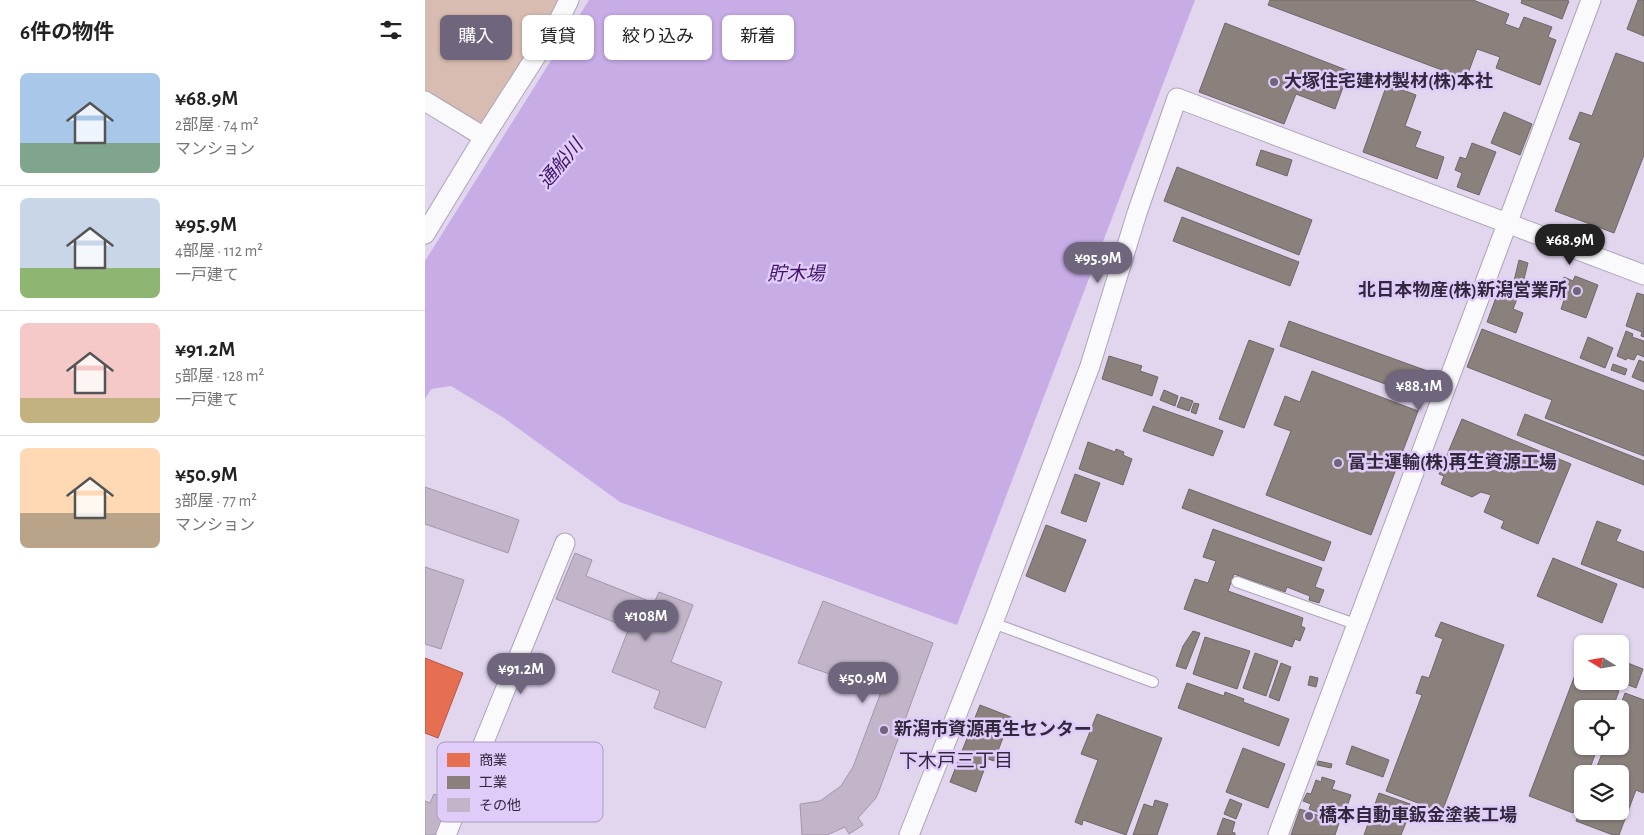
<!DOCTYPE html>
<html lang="ja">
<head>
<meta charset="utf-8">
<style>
	:root { --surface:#fff; --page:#f2f2f2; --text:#222; --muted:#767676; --line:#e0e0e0; --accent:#6f657c }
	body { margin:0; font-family:"Alegreya Sans","Noto Sans JP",sans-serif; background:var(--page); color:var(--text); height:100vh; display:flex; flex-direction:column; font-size:19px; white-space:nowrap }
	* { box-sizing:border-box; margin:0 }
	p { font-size:16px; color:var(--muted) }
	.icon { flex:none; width:28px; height:28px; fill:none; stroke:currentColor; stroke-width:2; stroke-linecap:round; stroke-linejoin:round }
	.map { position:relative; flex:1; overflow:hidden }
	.panel { display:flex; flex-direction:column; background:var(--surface); width:425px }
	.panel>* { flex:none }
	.hud { position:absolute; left:15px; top:15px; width:475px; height:45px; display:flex; gap:10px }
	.needle { width:32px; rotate:281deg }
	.tools { position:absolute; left:1149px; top:635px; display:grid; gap:10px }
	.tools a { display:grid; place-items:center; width:55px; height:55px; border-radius:8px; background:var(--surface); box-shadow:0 1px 4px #0004; font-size:25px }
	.price { position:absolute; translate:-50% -42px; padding:0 11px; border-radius:18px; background:var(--accent); color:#fff; font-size:16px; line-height:32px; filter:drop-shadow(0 1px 2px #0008) }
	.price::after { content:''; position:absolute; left:50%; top:30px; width:15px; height:11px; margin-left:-8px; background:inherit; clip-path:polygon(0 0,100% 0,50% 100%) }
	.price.current { background:#222; color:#fff }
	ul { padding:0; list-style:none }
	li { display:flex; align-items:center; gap:15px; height:125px; padding:0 20px }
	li+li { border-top:1px solid var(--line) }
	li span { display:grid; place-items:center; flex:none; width:140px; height:100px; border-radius:8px; color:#555 }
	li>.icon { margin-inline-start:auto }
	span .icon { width:60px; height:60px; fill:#fffc; stroke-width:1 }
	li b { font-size:21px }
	h2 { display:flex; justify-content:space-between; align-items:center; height:60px; padding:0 20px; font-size:21px }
	.chip { padding:0 18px; border-radius:8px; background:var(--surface); box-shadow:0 1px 4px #0004; font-size:18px; line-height:45px }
	.chip.current { background:var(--accent); color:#fff }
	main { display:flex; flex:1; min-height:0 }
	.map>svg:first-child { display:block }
	.green { fill:#d8bcb2 }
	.water { fill:#c7ace6 }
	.shops { fill:#e76f51; stroke:#b15a4b }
	.industry { fill:#8a817c; stroke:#706669 }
	.building { fill:#c2b5c9; stroke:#a396a9 }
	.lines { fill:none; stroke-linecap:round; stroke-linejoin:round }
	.lane-casing { stroke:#aea4b9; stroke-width:12 }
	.street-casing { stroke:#aea4b9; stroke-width:21 }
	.lane { stroke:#faf9fc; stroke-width:10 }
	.street { stroke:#faf9fc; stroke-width:19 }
	.poi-dot { fill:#6f657c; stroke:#e0ccf9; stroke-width:2 }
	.labels { text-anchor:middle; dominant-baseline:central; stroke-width:5; stroke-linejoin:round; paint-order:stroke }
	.poi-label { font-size:18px; font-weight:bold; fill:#32283e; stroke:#e0ccf9; text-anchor:start }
	.water-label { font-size:19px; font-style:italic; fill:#431368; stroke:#e0ccf9 }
	.neighbourhood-label { font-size:19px; fill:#32283e; stroke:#e0ccf9 }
	.key { fill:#e0ccf9; stroke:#ac9bc1; stroke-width:1 }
	.key-label { font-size:14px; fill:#32283e }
</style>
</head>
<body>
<main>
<section class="panel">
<h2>6件の物件<svg class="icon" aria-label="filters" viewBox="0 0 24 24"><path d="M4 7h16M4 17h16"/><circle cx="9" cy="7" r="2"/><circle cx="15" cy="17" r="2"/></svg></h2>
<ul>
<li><span style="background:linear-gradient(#a9c7e8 70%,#7fa58c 0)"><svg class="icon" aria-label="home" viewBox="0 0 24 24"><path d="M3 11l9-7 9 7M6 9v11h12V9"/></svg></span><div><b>¥68.9M</b><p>2部屋 · 74 m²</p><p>マンション</p></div></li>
<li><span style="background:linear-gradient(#c9d6e8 70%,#8fb573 0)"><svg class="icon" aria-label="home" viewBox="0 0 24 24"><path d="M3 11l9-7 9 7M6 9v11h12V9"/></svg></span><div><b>¥95.9M</b><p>4部屋 · 112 m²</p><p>一戸建て</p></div></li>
<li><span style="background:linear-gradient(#f6c9c9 75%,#c2b280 0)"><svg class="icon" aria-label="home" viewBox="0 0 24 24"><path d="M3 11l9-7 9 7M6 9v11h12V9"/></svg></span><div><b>¥91.2M</b><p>5部屋 · 128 m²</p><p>一戸建て</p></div></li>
<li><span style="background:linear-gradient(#ffd9b3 65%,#b9a48a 0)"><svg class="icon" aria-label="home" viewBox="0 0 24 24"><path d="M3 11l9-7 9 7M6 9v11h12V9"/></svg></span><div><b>¥50.9M</b><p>3部屋 · 77 m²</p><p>マンション</p></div></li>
</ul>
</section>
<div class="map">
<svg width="1219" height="835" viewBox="0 0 1219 835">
	<rect width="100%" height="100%" fill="#e1d6ee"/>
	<polygon class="green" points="0,0 144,0 59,137 0,101"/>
	<polygon class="water" points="164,0 770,0 532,625 195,502 79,418 26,386 6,389 0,399 0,261"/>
	<polygon class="shops" points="0,658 38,673 13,738 0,733"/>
	<g class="industry">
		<polygon points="845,0 1048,0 1084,14 1080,24 1094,29 1099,17 1127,27 1123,37 1131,40 1115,85 1071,68 1075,57 1052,49 1041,79 843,5"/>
		<polygon points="1097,0 1140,0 1144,1 1137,19 1096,3"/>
		<polygon points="1213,0 1219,0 1219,36 1202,29"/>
		<polygon points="800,23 924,71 910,109 871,94 859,124 774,92"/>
		<polygon points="1191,53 1219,63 1219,155 1189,233 1130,211 1156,143 1144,139 1155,112 1167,116"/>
		<polygon points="962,84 991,95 980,126 996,132 990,147 1019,157 1012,179 938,152"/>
		<polygon points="1079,112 1107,124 1095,155 1066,143"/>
		<polygon points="1047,143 1071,152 1054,195 1032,187 1037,173 1030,170 1035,157 1041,159"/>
		<polygon points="836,150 867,160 862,176 831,165"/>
		<polygon points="752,167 887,220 874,255 739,201"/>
		<polygon points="757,217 874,262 865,286 748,241"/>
		<polygon points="1094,260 1103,263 1098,283 1089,281"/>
		<polygon points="1150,276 1173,285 1161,318 1136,309 1139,300 1132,298 1139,277 1148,281"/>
		<polygon points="1073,292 1092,299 1088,309 1098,313 1091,333 1062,322"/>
		<polygon points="1212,293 1219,295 1219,337 1216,336 1217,332 1201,326"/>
		<polygon points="864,321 1008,373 999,398 855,346"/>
		<polygon points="1057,329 1219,391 1219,456 1120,418 1127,400 1042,367"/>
		<polygon points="1201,331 1208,334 1207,337 1219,341 1219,357 1212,354 1209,360 1202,358 1201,360 1192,356"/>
		<polygon points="1163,337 1188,348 1180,368 1155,358"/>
		<polygon points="824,340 849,349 819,428 794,419"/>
		<polygon points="684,356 717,366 715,371 733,377 727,396 677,379"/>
		<polygon points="1214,360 1219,362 1219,382 1207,377"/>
		<polygon points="1188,364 1202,369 1200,375 1186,370"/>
		<polygon points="887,371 993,411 946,535 841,495 866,431 849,425 860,396 875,402"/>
		<polygon points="739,390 753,396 750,406 735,400"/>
		<polygon points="756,397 768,401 764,411 752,407"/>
		<polygon points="769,403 774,404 771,414 766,412"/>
		<polygon points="728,406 798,431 788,456 718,431"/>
		<polygon points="1100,414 1219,461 1219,485 1092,435"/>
		<polygon points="1037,419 1146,464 1113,544 1076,528 1079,521 1059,512 1066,495 1056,492 1047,497 1016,484 1019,476 1014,474"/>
		<polygon points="663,442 690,452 691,449 699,452 698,455 707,459 698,485 654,469"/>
		<polygon points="650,474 675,483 661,522 636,513"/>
		<polygon points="764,489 906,542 899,561 757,508"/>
		<polygon points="1172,521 1196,530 1191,541 1219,552 1219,588 1156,564"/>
		<polygon points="621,525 661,540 640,592 601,576"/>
		<polygon points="788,529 897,568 890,587 899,590 894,603 884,600 885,596 862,587 860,592 809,574 803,591 878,618 876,626 880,628 875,641 870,639 867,647 759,609 770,579 783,583 791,561 778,557"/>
		<polygon points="1128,558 1192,584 1177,623 1112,596"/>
		<polygon points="1016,622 1079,645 1017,812 961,791 997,695 991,693 997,676 1004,678 1018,639 1010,636"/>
		<polygon points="768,631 775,633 761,669 751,666 758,646"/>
		<polygon points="780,637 825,651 812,689 768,674"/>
		<polygon points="830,653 853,661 841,696 818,688"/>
		<polygon points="1195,660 1218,669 1211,688 1193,681 1195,681"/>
		<polygon points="856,663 866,667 854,701 844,697"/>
		<polygon points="1150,675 1158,678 1158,681 1167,681 1194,691 1187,709 1158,709 1158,746 1173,746 1163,774 1158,774 1158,788 1148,813 1104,796"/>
		<polygon points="885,676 893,678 891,687 883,685"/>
		<polygon points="762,683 799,696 800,692 819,699 818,702 864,719 854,746 753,708"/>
		<polygon points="1200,693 1219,700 1219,789 1218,793 1211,790 1194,835 1188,835 1151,821 1158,804 1158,811 1195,811 1195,774 1169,774 1180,746 1195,746 1194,709"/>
		<polygon points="555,705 586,717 569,761 563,759 551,792 525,782"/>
		<polygon points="672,714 737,738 701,835 658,820 657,825 650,822 673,760 656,754"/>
		<polygon points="927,746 964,760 958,777 921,764"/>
		<polygon points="818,748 860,764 843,808 801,792"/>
		<polygon points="893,761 907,764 906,768 892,765"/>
		<polygon points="897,777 910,781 907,789 926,795 917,821 884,809 886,804 878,801 882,793 886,794 891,780 896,782"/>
		<polygon points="954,793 988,805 976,835 939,835"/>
		<polygon points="805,799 817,804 811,819 799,814"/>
		<polygon points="730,800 743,804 732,835 708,835 719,804 728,807"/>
		<polygon points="875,809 914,823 910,835 866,835"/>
		<polygon points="798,818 810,822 807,832 810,833 810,835 792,835"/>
	</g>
	<g class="building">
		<polygon points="0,487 94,520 83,553 0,524"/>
		<polygon points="150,553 167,560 161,576 229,603 234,592 268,605 246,662 297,682 280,728 229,708 235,691 187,672 204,628 131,599"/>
		<polygon points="0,567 39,580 16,649 0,644"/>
		<polygon points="398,601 508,643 454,791 451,798 433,818 438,825 424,834 420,827 402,835 377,835 375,804 395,801 416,786 428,767 456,692 373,663"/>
		<polygon points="9,794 24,800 20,808 26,811 16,835 0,835 0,801 5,803"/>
	</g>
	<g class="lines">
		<g class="lane-casing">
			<g id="lane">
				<polyline points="812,582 933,625"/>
				<polyline points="568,623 728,682"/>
			</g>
		</g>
		<g class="street-casing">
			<g id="street">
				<polyline points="0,101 59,137"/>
				<polyline points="0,234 59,137 133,22 144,0"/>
				<polyline points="21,835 140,543"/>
				<polyline points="484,835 568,623 665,366 712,213 752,98 1219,275"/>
				<polyline points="853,835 1166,0"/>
			</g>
		</g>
		<use href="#lane" class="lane"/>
		<use href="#street" class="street"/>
	</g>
	<g class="poi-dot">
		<circle cx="849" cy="82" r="5"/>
		<circle cx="1152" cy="291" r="5"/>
		<circle cx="913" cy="463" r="5"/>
		<circle cx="459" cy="730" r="5"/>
		<circle cx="884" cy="816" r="5"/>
	</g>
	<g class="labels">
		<g class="poi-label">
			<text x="859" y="82">大塚住宅建材製材(株)本社</text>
			<text x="1142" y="291" text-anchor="end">北日本物産(株)新潟営業所</text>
			<text x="923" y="463">富士運輸(株)再生資源工場</text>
			<text x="469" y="730">新潟市資源再生センター</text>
			<text x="894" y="816">橋本自動車鈑金塗装工場</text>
		</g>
		<g class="water-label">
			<text transform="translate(136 164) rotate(-50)">通船川</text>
			<text x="371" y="274">貯木場</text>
		</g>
		<g class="neighbourhood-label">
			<text x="531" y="761">下木戸三丁目</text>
		</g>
	</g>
	<rect x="12" y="742" width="166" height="80" rx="8" class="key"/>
	<rect x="22" y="753" width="23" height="14" fill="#e76f51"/>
	<rect x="22" y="776" width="23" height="13" fill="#8a817c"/>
	<rect x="22" y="798" width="23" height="14" fill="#c2b5c9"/>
	<g class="key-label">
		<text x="54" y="765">商業</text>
		<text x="54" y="787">工業</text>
		<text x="54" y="810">その他</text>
	</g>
</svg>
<div class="tools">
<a><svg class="needle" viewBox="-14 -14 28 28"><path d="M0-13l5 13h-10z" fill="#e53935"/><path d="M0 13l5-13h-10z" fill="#767676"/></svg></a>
<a><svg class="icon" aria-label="locate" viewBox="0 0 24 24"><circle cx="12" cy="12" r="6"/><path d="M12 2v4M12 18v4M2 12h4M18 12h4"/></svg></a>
<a><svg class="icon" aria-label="layers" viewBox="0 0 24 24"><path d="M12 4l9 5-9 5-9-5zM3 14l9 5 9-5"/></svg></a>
</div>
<b class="price current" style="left:1145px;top:266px">¥68.9M</b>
<b class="price" style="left:673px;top:284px">¥95.9M</b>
<b class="price" style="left:994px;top:412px">¥88.1M</b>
<b class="price" style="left:221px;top:642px">¥108M</b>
<b class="price" style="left:96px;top:695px">¥91.2M</b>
<b class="price" style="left:438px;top:704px">¥50.9M</b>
<div class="hud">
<a class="chip current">購入</a>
<a class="chip">賃貸</a>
<a class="chip">絞り込み</a>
<a class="chip">新着</a>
</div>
</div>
</main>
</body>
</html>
